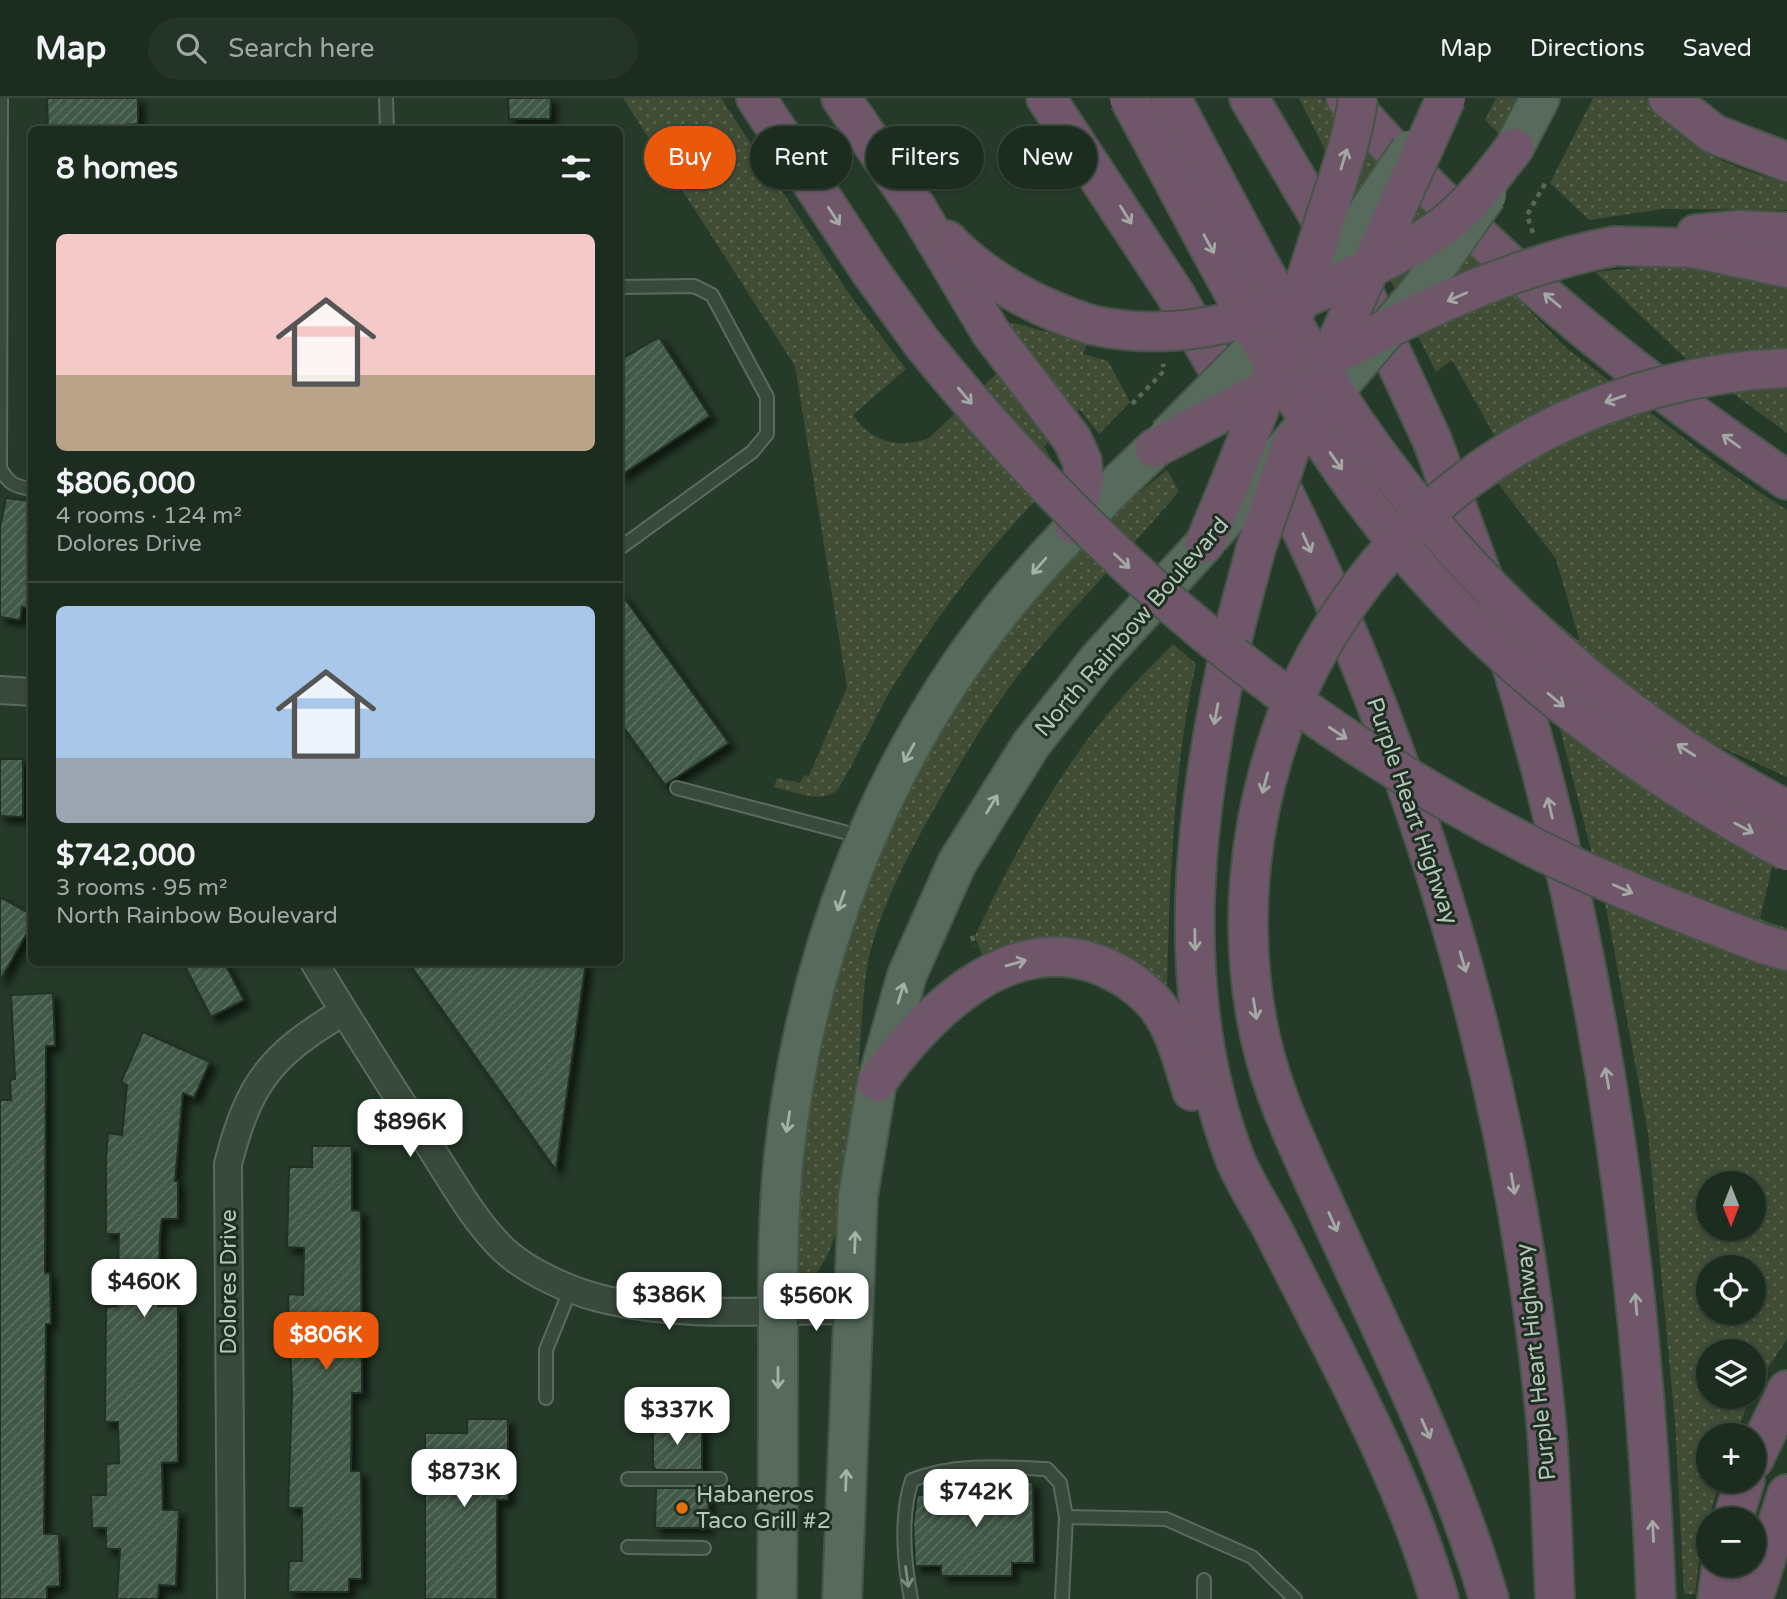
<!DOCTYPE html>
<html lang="en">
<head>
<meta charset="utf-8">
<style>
	:root { --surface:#1c2c1f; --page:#253428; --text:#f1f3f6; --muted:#a0a7a4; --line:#3a483d; --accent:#ea580c }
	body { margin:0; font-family:"Varela Round",sans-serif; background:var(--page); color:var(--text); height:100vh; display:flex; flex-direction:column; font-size:26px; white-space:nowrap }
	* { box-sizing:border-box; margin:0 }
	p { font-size:23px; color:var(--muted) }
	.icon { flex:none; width:38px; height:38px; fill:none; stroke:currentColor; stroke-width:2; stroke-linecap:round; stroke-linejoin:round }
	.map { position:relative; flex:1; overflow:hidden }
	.details { position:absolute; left:28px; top:28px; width:595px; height:840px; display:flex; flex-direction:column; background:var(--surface); border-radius:10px; box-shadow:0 2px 5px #0004,0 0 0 2px var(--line) }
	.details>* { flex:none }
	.hud { position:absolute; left:644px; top:28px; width:665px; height:63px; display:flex; gap:14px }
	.needle { width:46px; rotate:180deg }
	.tools { position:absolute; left:1696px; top:1073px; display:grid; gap:14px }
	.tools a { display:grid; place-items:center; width:70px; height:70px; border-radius:50%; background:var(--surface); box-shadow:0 2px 5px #0004,0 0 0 2px var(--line); font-size:35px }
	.price { position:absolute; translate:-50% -60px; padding:0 16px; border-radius:14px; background:#fff; color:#222; font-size:23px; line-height:46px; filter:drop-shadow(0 2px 4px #0008) }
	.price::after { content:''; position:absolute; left:50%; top:42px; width:21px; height:16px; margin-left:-10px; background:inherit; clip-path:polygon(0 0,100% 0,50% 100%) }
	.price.selected { background:var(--accent); color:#fff }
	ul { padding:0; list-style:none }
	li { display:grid; align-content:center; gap:14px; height:371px; padding:0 28px }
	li+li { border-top:2px solid var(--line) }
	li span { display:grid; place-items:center; height:217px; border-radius:10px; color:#555 }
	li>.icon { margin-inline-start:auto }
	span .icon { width:126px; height:126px; fill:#fffc; stroke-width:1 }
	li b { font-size:30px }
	h2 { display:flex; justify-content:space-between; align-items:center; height:84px; padding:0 28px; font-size:30px }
	.tag { padding:0 24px; border-radius:32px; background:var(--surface); box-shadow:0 2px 5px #0004,0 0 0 2px var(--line); font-size:24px; line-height:63px }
	.tag.selected { background:var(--accent); color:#fff }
	header { display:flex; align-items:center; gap:42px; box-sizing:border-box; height:98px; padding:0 35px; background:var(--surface); border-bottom:2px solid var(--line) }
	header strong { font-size:33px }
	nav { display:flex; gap:38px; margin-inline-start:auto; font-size:24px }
	.search { width:490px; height:63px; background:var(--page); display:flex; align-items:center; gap:18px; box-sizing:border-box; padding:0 24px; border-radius:38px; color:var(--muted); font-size:26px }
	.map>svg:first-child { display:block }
	.grass { fill:url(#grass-dots); fill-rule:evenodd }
	.building { fill:url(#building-hatch); stroke:#203124; stroke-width:2; filter:url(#shadow) }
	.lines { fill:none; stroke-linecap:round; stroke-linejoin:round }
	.service-casing { stroke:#596b5e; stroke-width:16 }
	.minor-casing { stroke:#596b5e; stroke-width:30 }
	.primary-casing { stroke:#455649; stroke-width:42 }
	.motorway-casing { stroke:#445548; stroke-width:42 }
	.path { stroke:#596856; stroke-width:4.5; stroke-dasharray:5 5; stroke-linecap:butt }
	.service { stroke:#394a3d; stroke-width:12 }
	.minor { stroke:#394a3d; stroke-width:26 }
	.primary { stroke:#576a5b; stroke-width:38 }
	.motorway { stroke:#6f5769; stroke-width:38 }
	.primary-bridge-casing { stroke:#455649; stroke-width:42; stroke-linecap:butt }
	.motorway-bridge-casing { stroke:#445548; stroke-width:42; stroke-linecap:butt }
	.primary-bridge { stroke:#576a5b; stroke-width:38 }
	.motorway-bridge { stroke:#6f5769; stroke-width:38 }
	.oneway { stroke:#a3aaa5 }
	.oneway2 { stroke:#a1b4a6 }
	.oneway3 { stroke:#7d8e81 }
	.food-dot { fill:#e8710a; stroke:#1e2f22; stroke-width:2.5 }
	.labels { text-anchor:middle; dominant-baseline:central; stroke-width:6; stroke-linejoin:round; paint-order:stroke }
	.street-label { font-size:23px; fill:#b4c6b9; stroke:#1e2f22 }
	.poi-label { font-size:23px; fill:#b4c6b9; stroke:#1e2f22; text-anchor:start }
</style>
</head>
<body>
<header>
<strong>Map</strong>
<div class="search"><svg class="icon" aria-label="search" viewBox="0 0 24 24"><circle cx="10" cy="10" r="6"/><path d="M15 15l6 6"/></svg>Search here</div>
<nav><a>Map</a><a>Directions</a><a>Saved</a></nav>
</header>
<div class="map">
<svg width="1787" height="1501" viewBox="0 0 1787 1501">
	<defs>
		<pattern id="grass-dots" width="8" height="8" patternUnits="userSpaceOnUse" patternTransform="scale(1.75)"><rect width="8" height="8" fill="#414c35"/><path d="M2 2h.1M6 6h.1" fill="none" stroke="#5a6450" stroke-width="1.8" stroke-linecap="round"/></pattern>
		<pattern id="building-hatch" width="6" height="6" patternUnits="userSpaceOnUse" patternTransform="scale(1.75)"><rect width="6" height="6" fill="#425947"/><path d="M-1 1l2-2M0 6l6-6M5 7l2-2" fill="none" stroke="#5b6f5f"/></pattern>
		<filter id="shadow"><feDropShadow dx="6" dy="6" stdDeviation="3.5" flood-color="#0009"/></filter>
	</defs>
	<rect width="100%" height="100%" fill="#253a29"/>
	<g class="grass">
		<path d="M623,0h98l129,197 56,74 -53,46c18,27 45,34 76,23l68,-65 51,69 -4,4 13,24 -4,13c-63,62 -115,131 -161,205 -12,19 -46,93 -56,103 -16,13 -45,0 -62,-4l3,-9 23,5 4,-8 5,1 38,-89 -52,-321z"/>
		<path d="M1299,0h23l243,249 158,121 64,42v267l-69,-31 59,36 -35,64 31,17 -13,56 27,9v411l-33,50v-38h-46v45l42,1 -14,38h-28v45l12,1 -19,62 -6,51h-11l-9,-172 -27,-289 -41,-221 -48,-187 -40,-135 61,52 -24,-83 -63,-82 1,-42 -42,-75 -16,12zM1708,1085h46v45h-46zM1708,1169h46v45h-46z"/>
		<polygon points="1496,0 1520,0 1500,37 1485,22"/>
		<path d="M1593,0h52c35,47 86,72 142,84v28l-124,-1 -74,11 -39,-37z"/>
		<polygon points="1659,168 1698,168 1787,187 1787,335 1686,261 1595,174"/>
		<polygon points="1014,225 1087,245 1083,256 1108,263 1130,304 1099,336 1080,312 1075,314 1010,229 1009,226"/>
		<path d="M1167,372l12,21c-46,56 -98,107 -144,163 -36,43 -65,92 -93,141 -29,51 -57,101 -72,158 -17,63 -4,311 -71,332l-3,-4c0,-58 3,-116 10,-174 4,-28 13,-56 19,-83 49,-216 167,-416 342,-554z"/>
		<path d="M1173,546l23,20c-23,106 -26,215 -29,322 -57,-47 -116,-62 -184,-28l-8,-22c39,-82 82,-164 142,-233 18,-21 37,-40 56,-59z"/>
	</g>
	<g class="building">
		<polygon points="47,0 138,0 138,26 123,27 123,32 48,32"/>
		<polygon points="508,0 551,0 550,21 509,21"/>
		<polygon points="659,239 710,318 620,378 620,262"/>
		<polygon points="6,400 32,403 32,511 22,509 20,522 0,519 0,429"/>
		<polygon points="620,494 729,645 665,687 620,624"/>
		<polygon points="0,661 23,661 23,719 0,718"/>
		<polygon points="0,799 32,817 32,826 0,883"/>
		<polygon points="183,864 224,864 244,902 211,919"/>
		<polygon points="408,864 586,864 556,1072"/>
		<polygon points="53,895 55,948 46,948 45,1175 50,1175 51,1226 46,1226 44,1436 59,1436 60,1488 47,1489 47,1501 0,1501 0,1002 11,1002 10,982 15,981 11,897"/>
		<polygon points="143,934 210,964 194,1000 183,995 175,1083 178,1083 178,1121 162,1121 160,1137 158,1208 178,1208 178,1364 162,1365 163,1412 179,1412 176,1488 159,1487 158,1501 117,1501 120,1451 106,1451 106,1430 92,1430 91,1397 106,1397 106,1366 119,1365 118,1324 105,1324 106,1209 117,1208 119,1136 106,1136 106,1060 108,1035 122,1037 127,987 121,984"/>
		<polygon points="312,1048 352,1048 352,1112 361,1113 362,1295 352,1295 351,1373 361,1373 362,1481 349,1481 349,1494 288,1494 289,1463 302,1463 302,1410 288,1410 292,1296 288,1196 303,1197 304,1150 287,1149 289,1069 312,1069"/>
		<polygon points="467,1321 508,1321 508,1402 497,1402 497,1501 425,1501 425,1335 467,1335"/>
		<polygon points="653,1324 675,1324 675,1329 702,1329 702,1372 656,1372 653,1369"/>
		<polygon points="1033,1384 1034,1465 1012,1465 1012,1478 941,1478 941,1468 915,1468 913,1426 917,1397 956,1397 956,1385"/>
		<polygon points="656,1390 709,1390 708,1430 655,1430"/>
	</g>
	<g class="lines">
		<g class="service-casing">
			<g id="service">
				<path d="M1,0l-1,370c8,15 15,19 32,21"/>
				<polyline points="386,0 387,32"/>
				<polyline points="620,189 694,188 712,197 767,299 767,336 752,354 620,450"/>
				<polyline points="677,690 863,739"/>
				<polyline points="546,1300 546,1252 571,1190"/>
				<polyline points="628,1381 720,1381"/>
				<polyline points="628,1449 704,1450"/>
				<polyline points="1204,1482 1204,1501"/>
				<path d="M911,1501c-7,-36 -11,-84 1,-119 42,-17 90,-13 135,-11l13,14 6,34"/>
				<polyline points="1062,1501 1066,1419 1166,1421 1252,1459 1295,1501"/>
			</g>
		</g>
		<g class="minor-casing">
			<g id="minor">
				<polyline points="0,592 32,594"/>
				<path d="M314,864c36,61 75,121 113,180 24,37 46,78 77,108 24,22 64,40 95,48 81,21 171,12 254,12"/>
				<path d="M231,1501l-3,-435c21,-82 43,-109 115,-152"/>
			</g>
		</g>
		<g class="primary-casing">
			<g id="primary">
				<polyline points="1514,50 1540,0"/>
				<path d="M777,1501c1,-82 1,-165 1,-247 0,-66 -1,-132 6,-197 21,-196 94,-391 218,-546 47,-58 99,-110 153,-161"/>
				<polyline points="842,1501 858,1098 877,984 907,877 957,765 1032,645 1098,562 1205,445"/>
			</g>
		</g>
		<g class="motorway-casing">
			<g id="motorway">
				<polyline points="756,0 870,173 922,245"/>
				<polyline points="841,0 916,109 991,235 1072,341 1082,363 1084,381 1074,427"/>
				<polyline points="1046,0 1175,196 1240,310"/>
				<polyline points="1249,0 1365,197 1432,342 1486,488"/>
				<path d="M1346,0c128,147 280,273 441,382"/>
				<polyline points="1668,0 1714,36 1787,64"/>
				<polyline points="1696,136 1740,132 1787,134"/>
				<path d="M947,142c38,40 93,69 145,85"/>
				<polyline points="1615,148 1692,150 1787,170"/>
				<polyline points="1753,272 1787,270"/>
				<path d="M1268,363c152,300 246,625 278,960 5,59 6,118 9,178"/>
				<path d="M1236,525c-41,176 -67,363 -1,536 11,26 27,50 40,75 59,119 127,237 164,365"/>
				<path d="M1505,545c96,310 139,632 151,956"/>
				<path d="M1286,620c-38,102 -49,211 -26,318 14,65 46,126 73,187 56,123 118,246 156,376"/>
				<polyline points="1763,846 1787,853"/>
				<path d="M877,984c48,-67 129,-151 220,-118 23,9 45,23 61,43 18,24 25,55 34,84"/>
				<polyline points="1754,1361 1787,1292"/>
				<polyline points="1733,1421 1745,1382"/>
				<polyline points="1717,1501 1722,1466"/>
				<polyline points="1753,1501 1787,1396"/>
			</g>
		</g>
		<g class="path">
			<polyline points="1533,135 1527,117 1547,82"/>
			<polyline points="1132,306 1164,273 1163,266"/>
			<polyline points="972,838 975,848"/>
		</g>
		<use href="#service" class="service"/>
		<use href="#minor" class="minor"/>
		<use href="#primary" class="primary"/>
		<use href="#motorway" class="motorway"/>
		<g class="primary-bridge-casing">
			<g id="primary-bridge">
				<polyline points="1167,339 1301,203 1358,129 1410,52"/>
				<polyline points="1210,439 1419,194 1487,97"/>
			</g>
		</g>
		<g class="motorway-bridge-casing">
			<g id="motorway-bridge">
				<path d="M1129,0c70,128 134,261 219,380 113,160 268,282 439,373"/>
				<path d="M1171,0c52,96 101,195 159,287 113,177 270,328 457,425"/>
				<path d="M1092,227c91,20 175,-8 257,-47 34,-16 68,-32 98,-55 26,-21 47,-49 67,-75"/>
				<path d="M922,245c174,215 368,383 617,507 72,36 148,65 224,94"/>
				<path d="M1330,259c91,-46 184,-92 285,-111"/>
				<polyline points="1330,259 1446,0"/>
				<polyline points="1155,350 1271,289"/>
				<path d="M1205,445c45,-108 86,-210 119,-321 13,-41 29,-82 34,-124"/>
				<polyline points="1236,525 1256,450 1293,343"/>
				<path d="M1286,620c83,-200 252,-325 467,-348"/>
			</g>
		</g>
		<use href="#primary-bridge" class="primary-bridge"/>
		<use href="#motorway-bridge" class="motorway-bridge"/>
	</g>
	<defs><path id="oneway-shaft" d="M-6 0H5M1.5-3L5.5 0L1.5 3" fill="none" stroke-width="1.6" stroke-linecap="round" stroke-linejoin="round" transform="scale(1.75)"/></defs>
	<g class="oneway">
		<use href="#oneway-shaft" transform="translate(1344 61) rotate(-73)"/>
		<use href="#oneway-shaft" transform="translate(1126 117) rotate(58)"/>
		<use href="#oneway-shaft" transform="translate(834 118) rotate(57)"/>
		<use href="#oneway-shaft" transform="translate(1209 146) rotate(61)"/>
		<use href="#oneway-shaft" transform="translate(1457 199) rotate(156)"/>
		<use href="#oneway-shaft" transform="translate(1552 202) rotate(-140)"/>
		<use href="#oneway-shaft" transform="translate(965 298) rotate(50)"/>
		<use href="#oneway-shaft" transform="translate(1615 301) rotate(161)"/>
		<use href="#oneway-shaft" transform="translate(1731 343) rotate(-144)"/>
		<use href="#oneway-shaft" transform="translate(1336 363) rotate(55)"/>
		<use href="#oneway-shaft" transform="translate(1307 445) rotate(66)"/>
		<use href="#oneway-shaft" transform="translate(1122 463) rotate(43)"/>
		<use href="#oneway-shaft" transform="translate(1556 602) rotate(40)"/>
		<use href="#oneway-shaft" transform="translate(1216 616) rotate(101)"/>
		<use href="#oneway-shaft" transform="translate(1338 635) rotate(33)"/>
		<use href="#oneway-shaft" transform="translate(1686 652) rotate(-147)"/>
		<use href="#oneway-shaft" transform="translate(1265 685) rotate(105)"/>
		<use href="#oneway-shaft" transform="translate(1550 710) rotate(-103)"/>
		<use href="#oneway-shaft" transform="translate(1744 730) rotate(29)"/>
		<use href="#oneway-shaft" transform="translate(1623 791) rotate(24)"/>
		<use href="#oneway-shaft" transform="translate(1195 842) rotate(89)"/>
		<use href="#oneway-shaft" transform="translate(1463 864) rotate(74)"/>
		<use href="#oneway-shaft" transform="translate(1016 865) rotate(-16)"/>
		<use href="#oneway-shaft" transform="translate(1255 911) rotate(81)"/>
		<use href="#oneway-shaft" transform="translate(1607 980) rotate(-100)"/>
		<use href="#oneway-shaft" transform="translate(1513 1086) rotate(80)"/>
		<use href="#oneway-shaft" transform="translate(1333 1124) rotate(66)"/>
		<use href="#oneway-shaft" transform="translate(1636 1206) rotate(-95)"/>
		<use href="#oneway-shaft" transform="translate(1426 1331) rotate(66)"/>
		<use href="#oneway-shaft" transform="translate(1653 1433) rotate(-93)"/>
	</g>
	<g class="oneway2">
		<use href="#oneway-shaft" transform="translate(1039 468) rotate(131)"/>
		<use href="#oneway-shaft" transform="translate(909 655) rotate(119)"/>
		<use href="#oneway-shaft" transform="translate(992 706) rotate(-59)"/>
		<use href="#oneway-shaft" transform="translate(841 803) rotate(110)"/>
		<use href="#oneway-shaft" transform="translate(901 895) rotate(-73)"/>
		<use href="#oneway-shaft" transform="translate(788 1024) rotate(99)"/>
		<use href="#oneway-shaft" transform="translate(855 1144) rotate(-88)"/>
		<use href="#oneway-shaft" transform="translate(778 1280) rotate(90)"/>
		<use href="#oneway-shaft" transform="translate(846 1382) rotate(-88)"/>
	</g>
	<use class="oneway3" href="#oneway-shaft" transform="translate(907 1479) rotate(82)"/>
	<circle class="food-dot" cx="682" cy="1410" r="7"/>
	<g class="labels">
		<g class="street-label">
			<text transform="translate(1132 529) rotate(-49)">North Rainbow Boulevard</text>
			<text transform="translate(1412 713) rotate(71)">Purple Heart Highway</text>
			<text transform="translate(229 1184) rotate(-90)">Dolores Drive</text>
			<text transform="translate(1536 1264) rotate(-96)">Purple Heart Highway</text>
		</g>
		<g class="poi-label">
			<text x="696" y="1397">Habaneros<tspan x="696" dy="26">Taco Grill #2</tspan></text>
		</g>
	</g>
</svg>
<div class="tools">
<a><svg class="needle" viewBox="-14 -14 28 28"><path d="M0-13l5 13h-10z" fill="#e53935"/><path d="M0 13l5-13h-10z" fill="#a0a7a4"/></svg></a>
<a><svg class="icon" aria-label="locate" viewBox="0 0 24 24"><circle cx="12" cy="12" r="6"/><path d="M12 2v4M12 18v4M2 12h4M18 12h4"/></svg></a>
<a><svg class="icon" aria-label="layers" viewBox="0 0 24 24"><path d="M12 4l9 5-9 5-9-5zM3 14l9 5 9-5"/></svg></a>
<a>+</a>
<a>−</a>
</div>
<b class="price" style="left:410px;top:1061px">$896K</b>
<b class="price" style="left:144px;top:1221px">$460K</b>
<b class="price" style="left:669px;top:1234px">$386K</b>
<b class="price" style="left:816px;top:1235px">$560K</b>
<b class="price selected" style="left:326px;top:1274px">$806K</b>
<b class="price" style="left:677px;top:1349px">$337K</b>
<b class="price" style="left:464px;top:1411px">$873K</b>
<b class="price" style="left:976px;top:1431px">$742K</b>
<div class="hud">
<a class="tag selected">Buy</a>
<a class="tag">Rent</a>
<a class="tag">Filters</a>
<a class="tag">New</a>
</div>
<section class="details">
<h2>8 homes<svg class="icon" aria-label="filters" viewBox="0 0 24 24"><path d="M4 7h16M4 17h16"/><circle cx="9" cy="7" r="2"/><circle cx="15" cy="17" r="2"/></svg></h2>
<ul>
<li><span style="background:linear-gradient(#f6c9c9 65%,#b9a48a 0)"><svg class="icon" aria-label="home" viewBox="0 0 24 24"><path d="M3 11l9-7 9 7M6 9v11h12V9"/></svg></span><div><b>$806,000</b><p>4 rooms · 124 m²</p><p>Dolores Drive</p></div></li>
<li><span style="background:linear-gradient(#a9c7e8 70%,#9aa5b1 0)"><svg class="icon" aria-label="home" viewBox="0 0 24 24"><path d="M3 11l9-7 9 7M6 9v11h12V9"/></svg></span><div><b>$742,000</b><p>3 rooms · 95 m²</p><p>North Rainbow Boulevard</p></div></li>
</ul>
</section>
</div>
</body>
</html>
